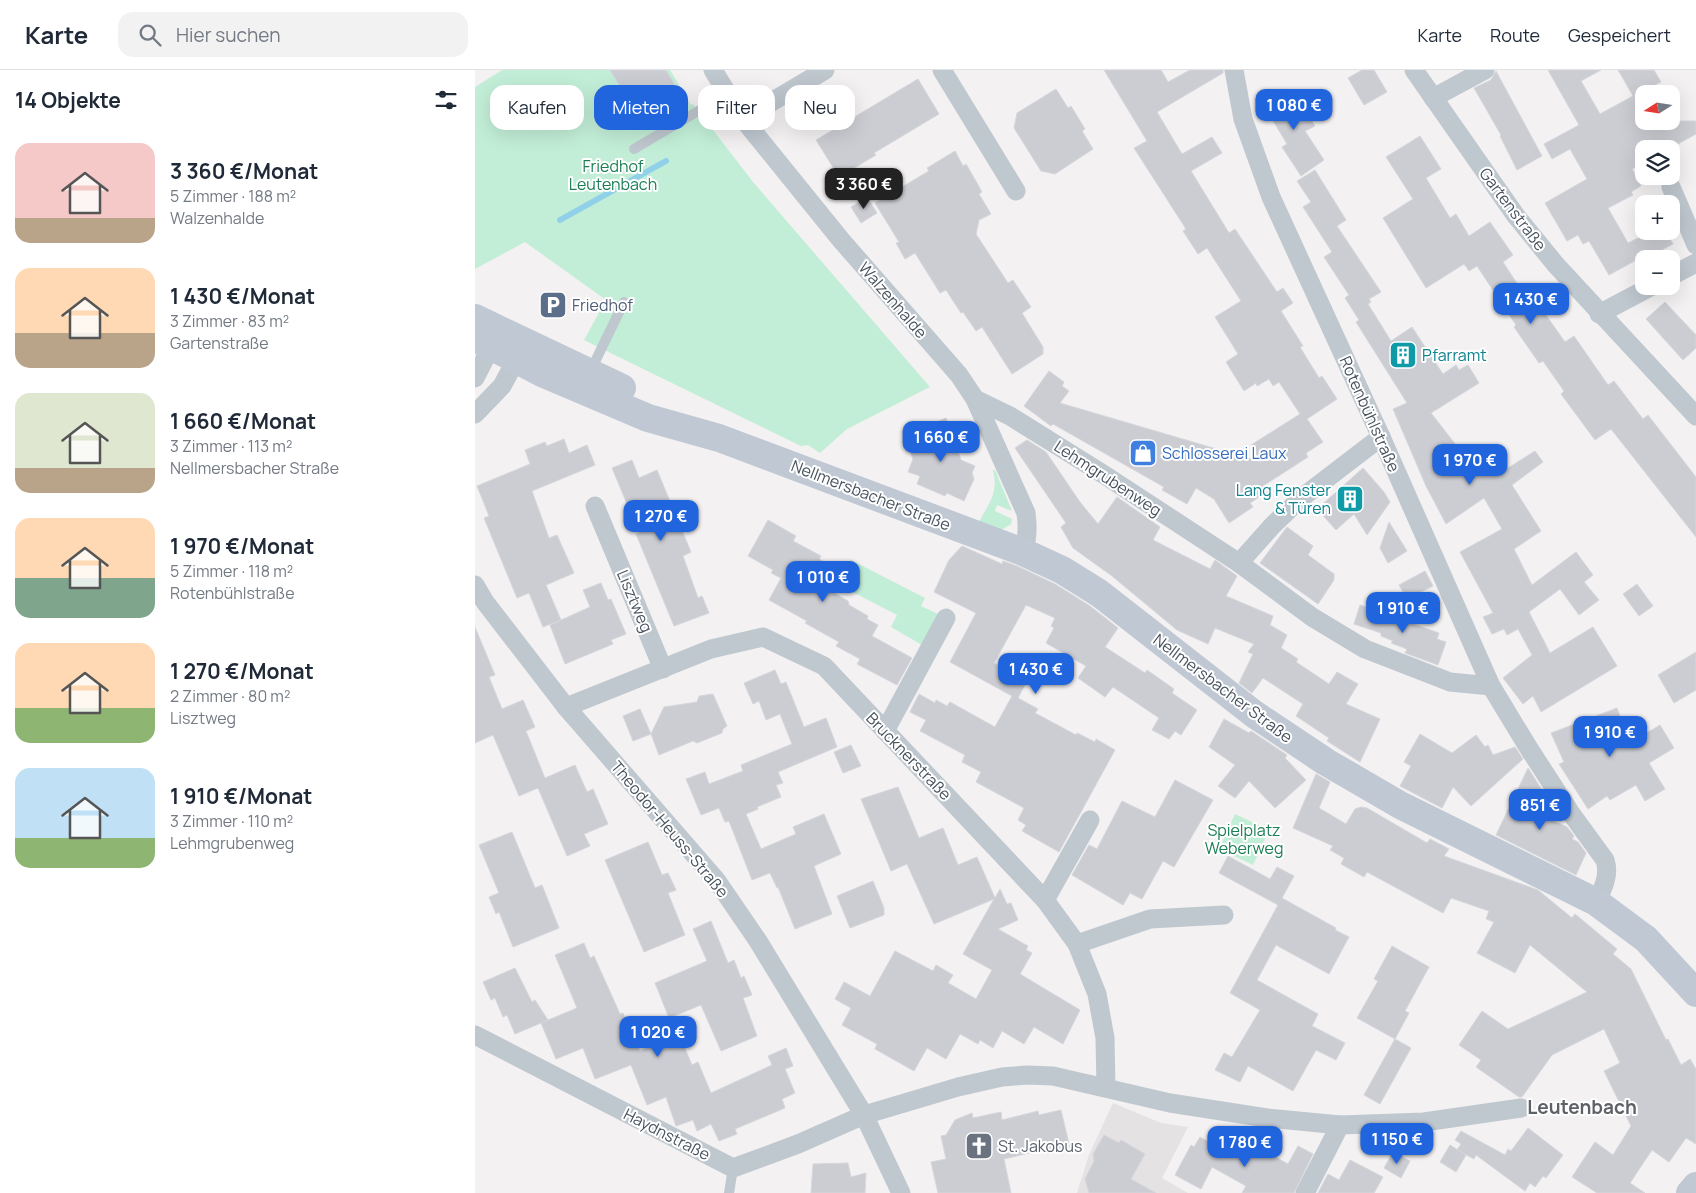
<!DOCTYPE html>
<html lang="de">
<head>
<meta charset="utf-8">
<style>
	:root { --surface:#fff; --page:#f2f2f3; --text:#1f2937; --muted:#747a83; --line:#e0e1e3; --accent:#2065de }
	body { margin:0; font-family:Manrope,sans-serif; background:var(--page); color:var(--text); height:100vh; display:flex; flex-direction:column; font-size:19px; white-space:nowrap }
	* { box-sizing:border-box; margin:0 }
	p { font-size:16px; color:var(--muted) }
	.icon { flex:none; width:28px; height:28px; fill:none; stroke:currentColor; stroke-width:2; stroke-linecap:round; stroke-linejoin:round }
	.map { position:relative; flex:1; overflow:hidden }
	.drawer { display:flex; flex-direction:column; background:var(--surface); width:475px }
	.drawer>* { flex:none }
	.hud { position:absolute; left:15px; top:15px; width:475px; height:45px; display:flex; gap:10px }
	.needle { width:32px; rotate:258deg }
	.buttons { position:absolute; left:1160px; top:15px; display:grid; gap:10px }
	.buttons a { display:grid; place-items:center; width:45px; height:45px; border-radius:10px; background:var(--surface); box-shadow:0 5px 20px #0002; font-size:25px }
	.price { position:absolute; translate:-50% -42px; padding:0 11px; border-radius:10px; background:var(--accent); color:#fff; font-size:16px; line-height:32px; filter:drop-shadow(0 1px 2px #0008) }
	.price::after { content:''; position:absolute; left:50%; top:30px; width:15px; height:11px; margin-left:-8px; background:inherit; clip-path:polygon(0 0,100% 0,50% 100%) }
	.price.on { background:#222; color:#fff }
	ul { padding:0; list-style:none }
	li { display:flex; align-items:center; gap:15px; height:125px; padding:0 15px }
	li span { display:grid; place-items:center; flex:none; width:140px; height:100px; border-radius:15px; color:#555 }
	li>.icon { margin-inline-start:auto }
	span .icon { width:60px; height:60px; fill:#fffc; stroke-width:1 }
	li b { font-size:21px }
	h2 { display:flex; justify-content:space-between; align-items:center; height:60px; padding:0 15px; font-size:21px }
	.chip { padding:0 18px; border-radius:15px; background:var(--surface); box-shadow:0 5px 20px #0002; font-size:18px; line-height:45px }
	.chip.on { background:var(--accent); color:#fff }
	header { display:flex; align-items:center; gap:30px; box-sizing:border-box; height:70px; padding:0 25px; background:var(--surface); border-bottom:1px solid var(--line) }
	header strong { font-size:24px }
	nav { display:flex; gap:28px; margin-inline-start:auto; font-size:18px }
	.search { width:350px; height:45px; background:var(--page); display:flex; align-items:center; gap:12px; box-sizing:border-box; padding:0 18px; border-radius:15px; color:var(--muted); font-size:19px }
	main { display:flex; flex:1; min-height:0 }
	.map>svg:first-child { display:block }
	.education { fill:#e4e2e3 }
	.green { fill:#c2eed7 }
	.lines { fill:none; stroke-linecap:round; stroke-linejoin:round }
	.stream { stroke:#91d0e9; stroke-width:6 }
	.building { fill:#cbcdd3; stroke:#d5d7dc }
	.lane { stroke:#bfc7cf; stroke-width:10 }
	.street { stroke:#bfc7cf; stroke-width:19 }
	.secondary { stroke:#c0c8d4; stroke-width:28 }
	.labels { text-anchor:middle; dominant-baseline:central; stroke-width:4; stroke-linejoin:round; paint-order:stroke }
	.park-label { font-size:16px; fill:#1b7e54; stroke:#fff }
	.street-label { font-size:16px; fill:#49535e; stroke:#fff }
	.service-label { font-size:16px; fill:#4e5e75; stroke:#fff; text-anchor:start }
	.culture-label { font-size:16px; fill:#0d838f; stroke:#fff; text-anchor:start }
	.shop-label { font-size:16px; fill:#366cbe; stroke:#fff; text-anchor:start }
	.worship-label { font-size:16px; fill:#5b616d; stroke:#fff; text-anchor:start }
	.quarter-label { font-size:19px; font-weight:bold; fill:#5e6166; stroke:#fff }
</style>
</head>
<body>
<header>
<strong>Karte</strong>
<div class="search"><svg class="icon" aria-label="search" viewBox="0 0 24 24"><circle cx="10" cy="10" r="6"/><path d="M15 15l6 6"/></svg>Hier suchen</div>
<nav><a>Karte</a><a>Route</a><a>Gespeichert</a></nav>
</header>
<main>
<section class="drawer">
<h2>14 Objekte<svg class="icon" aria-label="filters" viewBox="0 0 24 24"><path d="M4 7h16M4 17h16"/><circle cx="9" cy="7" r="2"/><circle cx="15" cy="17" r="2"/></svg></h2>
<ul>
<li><span style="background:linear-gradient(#f6c9c9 75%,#b9a48a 0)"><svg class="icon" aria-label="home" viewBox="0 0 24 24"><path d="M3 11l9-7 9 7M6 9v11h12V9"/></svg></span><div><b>3 360 €/Monat</b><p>5 Zimmer · 188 m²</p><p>Walzenhalde</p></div></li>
<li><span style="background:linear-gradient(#ffd9b3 65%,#b9a48a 0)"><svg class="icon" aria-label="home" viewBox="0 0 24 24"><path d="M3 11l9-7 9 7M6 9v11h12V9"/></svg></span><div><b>1 430 €/Monat</b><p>3 Zimmer · 83 m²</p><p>Gartenstraße</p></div></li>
<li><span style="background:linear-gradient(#dfe7d0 75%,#b9a48a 0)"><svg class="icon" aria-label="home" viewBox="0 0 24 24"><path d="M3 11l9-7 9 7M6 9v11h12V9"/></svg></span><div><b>1 660 €/Monat</b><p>3 Zimmer · 113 m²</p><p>Nellmersbacher Straße</p></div></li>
<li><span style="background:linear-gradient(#ffd9b3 60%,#7fa58c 0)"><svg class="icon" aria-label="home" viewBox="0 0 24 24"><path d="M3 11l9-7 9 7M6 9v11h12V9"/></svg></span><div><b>1 970 €/Monat</b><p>5 Zimmer · 118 m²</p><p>Rotenbühlstraße</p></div></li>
<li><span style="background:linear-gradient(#ffd9b3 65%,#8fb573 0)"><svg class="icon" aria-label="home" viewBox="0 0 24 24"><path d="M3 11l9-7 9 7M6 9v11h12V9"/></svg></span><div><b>1 270 €/Monat</b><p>2 Zimmer · 80 m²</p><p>Lisztweg</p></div></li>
<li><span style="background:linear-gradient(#bfe0f5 70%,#8fb573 0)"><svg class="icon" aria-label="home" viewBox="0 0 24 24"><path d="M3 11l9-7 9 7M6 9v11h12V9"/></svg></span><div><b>1 910 €/Monat</b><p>3 Zimmer · 110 m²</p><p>Lehmgrubenweg</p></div></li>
</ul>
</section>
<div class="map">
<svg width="1221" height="1123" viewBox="0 0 1221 1123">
	<rect width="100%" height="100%" fill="#f3f1f1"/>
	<polygon class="education" points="638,1033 686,1053 713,1057 687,1108 713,1123 602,1123 614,1085"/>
	<g class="green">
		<polygon points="27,0 195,0 216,35 218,34 278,112 455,317 372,359 345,383 333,375 326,376 109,270 131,230 50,172 0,199 0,17"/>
		<path d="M518,400h2l17,41 -15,-6 -2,6 17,8 -1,5 -11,7 -22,-7c10,-20 21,-30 15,-54z"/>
		<polygon points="376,490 450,528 446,536 463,544 447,575 416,557 422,545 362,514"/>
		<polygon points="760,744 794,760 778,795 744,779"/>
	</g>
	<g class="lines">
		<polyline class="stream" points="85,150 191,91"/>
	</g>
	<g class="building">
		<polygon points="135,0 191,0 210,32 200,39 203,44 177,60 173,55 157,51 153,54 137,28 148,21"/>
		<polygon points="629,0 686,0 693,12 715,0 748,0 748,3 682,42 707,84 737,67 747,83 716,101 754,163 760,159 802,222 808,218 818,233 806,241 828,276 825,277 844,308 847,306 862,329 832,349 848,372 831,383 833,387 788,416 792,422 775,433 778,437 754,453 739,429 721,418 712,434 687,420 689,417 578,354 576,356 549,336 574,301 589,312 587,316 594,321 585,333 786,392 776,375 825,344 804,312 798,316 794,309 782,316 781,313 769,321 751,292 763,284 740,247 766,231 732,178 723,184 708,161 711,159 659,78 672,71"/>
		<polygon points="887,0 899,0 912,22 889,35 873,8"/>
		<polygon points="1073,0 1126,0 1106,11 1125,44 1158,26 1143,0 1179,0 1186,12 1180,15 1185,24 1169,24 1169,51 1196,51 1196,44 1201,51 1221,51 1221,64 1194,79 1169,79 1169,92 1157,99 1166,116 1156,122 1158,125 1133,138 1153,173 1177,161 1191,161 1198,174 1179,184 1178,181 1134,205 1114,171 1108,174 1103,165 1092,171 1070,133 1112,109 1095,79 1077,89 1069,74 1104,55"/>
		<polygon points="1021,1 1067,86 1042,100 1025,66 1026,65 999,18 1016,10"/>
		<polygon points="443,9 464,44 399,83 401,85 364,107 341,70"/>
		<polygon points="581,19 593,38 596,36 610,59 607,61 618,79 580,104 566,101 539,58 542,43"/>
		<polygon points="813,19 824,37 827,35 840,56 830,61 849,90 826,106 807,77 812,74 788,34"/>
		<polygon points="945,66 966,99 951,108 975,148 981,144 994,166 1015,152 1038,185 1028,192 1060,241 1066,238 1090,272 1099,266 1133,315 1139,311 1168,349 1173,345 1221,407 1221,467 1136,359 1120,370 1086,324 1089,321 1068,291 1064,293 1039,257 1041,255 1002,196 994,201 989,194 951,218 908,148 938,129 911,87"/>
		<polygon points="480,81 488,96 491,94 502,113 507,122 504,124 516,144 504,150 501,164 533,213 538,210 556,237 547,243 568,277 568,284 537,304 507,257 501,261 488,242 486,243 471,220 465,223 440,183 430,189 421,173 424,172 400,133 454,101 452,98"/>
		<polygon points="840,100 871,150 862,156 906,222 894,229 896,232 893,234 916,271 937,257 968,304 981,295 984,300 993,295 1004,313 956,343 995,393 1018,377 1033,398 1060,381 1068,392 1037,415 1066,461 1039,479 1057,515 1101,482 1118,505 1109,512 1124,530 1104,545 1085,519 1054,542 1075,583 1118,557 1142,596 1066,642 1058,626 1048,634 1028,608 1057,585 1043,559 1032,565 1029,559 1017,564 1008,547 1018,543 985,482 1027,459 1009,428 971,454 951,416 918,339 932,333 881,252 884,250 870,228 874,225 849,187 857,182 828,137 836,132 822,111"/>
		<polygon points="392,127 402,143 386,153 376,137"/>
		<polygon points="1190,232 1221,265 1221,278 1208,290 1171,249"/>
		<polygon points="471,348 486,390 500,396 497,403 499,409 489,431 472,423 470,426 442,414 445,406 433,402 438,389 434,379 445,376 454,355"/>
		<polygon points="89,369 94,383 112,375 120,395 57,421 74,468 82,465 99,503 71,515 86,550 68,557 54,523 42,528 9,448 14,446 2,416 55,394 50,380 70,372 72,376"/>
		<polygon points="552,370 571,382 605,432 623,454 642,427 685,457 678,470 735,499 740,490 762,506 751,526 798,546 795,555 812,565 806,578 823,589 821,592 854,614 862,602 883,614 871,634 905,649 885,692 852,671 854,668 821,646 828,634 788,608 777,623 764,613 778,584 773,582 779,574 740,558 733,574 702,560 637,506 598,478 586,457 591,453 540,378"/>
		<polygon points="157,390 164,408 182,400 216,482 208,486 223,528 227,526 234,543 199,556 161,464 164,463 137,398"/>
		<polygon points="888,398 909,422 915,432 892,465 879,444 861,460 842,439"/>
		<polygon points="293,450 321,466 318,471 346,486 344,489 353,494 342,513 373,531 374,535 393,546 392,549 403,555 397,566 437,588 422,615 382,594 385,589 361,576 364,572 330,553 332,551 294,530 306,508 296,503 298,500 273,486"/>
		<polygon points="914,452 932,481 913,493 905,478"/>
		<polygon points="812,457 838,476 833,485 859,504 859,510 843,534 785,493"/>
		<polygon points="487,476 527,494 528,491 542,496 580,514 615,536 643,558 630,577 670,603 672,600 699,619 697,623 722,640 706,665 700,661 694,669 677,660 684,648 638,617 630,627 603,608 611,596 571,573 579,558 576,556 580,548 551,535 519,593 552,611 543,628 563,639 560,643 601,665 602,663 620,672 621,669 640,680 584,782 547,761 551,755 543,750 549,738 501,712 506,702 487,692 490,685 445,661 451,650 435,642 444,624 460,633 461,630 472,636 475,632 520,657 537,626 475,592 501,543 459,522 474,490"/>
		<polygon points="950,501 958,516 932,529 924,515"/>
		<polygon points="126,513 133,530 136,529 151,564 136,570 138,574 90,594 75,555 115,537 108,520"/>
		<polygon points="1162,514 1178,536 1164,546 1148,524"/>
		<polygon points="885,535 964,563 962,569 971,572 963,595 930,583 932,579 916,573 918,571 906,566 906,563 879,554"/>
		<polygon points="0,557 20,605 14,607 27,639 48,630 60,657 51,661 70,708 100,695 112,722 118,719 133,754 109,764 115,776 92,786 63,718 44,726 18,665 0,673"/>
		<polygon points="1221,582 1221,620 1199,633 1183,605"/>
		<polygon points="300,600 306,614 311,612 329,657 351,648 362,677 303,702 308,713 301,715 306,727 282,737 283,739 271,744 286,779 321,764 318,757 349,744 366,784 339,796 357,844 320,859 303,817 302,818 295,803 277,810 254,751 250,752 244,738 226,745 211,709 230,702 234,714 268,701 266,695 317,674 305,644 291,650 284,631 278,634 269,613"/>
		<polygon points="238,624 252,656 248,659 247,663 222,673 218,671 184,685 176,664 158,671 148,646 165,639 176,664 189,637 222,632 224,626"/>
		<polygon points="1142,638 1155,673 1185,655 1199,678 1174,693 1190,719 1170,731 1161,715 1135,730 1132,726 1113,739 1084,694 1089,692 1076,663"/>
		<polygon points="749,649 774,663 776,661 812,685 810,688 831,710 800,738 774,711 760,728 743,716 760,695 734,677"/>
		<polygon points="945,664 977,683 1001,665 1010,677 1013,675 1018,685 1040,677 1048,689 996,736 978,717 967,738 925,716 936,696 929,692"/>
		<polygon points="376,675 386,696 368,703 359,682"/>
		<polygon points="1053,698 1067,720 1041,734 1092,757 1099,766 1097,769 1103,772 1111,783 1101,805 1021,765"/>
		<polygon points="841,704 855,712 844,738 871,754 880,739 886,737 892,738 952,773 955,769 974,779 969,786 1063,820 1097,848 1100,844 1142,879 1138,884 1156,899 1191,970 1193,969 1206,995 1215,989 1221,999 1221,1074 1211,1068 1194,1092 1177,1080 1155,1113 1170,1123 1122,1123 1097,1107 1120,1072 1138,1085 1156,1056 1129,1001 1145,993 1129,959 1077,985 1047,1027 1044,1027 1001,997 1006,990 984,975 1007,941 1033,959 1112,922 1055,875 1040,903 1002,883 1019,852 1011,849 1014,841 976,828 968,843 892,802 889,807 866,794 869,788 855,780 858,776 818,758"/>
		<polygon points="700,710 738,730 699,797 688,791 667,829 655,823 648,835 597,805 614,775 622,779 647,731 680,747"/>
		<polygon points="423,717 444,768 468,758 483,795 502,787 520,828 525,819 532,834 536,833 543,850 523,859 553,876 551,880 557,883 545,904 605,940 588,974 559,957 549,974 527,961 518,978 505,970 503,974 485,964 471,989 452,978 439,1001 400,979 402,974 367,955 376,938 360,929 369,912 395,926 420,881 458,901 461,895 478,905 473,913 501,929 517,900 488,884 519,829 459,854 432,794 416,801 386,729"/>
		<polygon points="37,762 60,818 67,815 84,858 38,877 24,842 21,844 14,827 24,823 4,775"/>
		<polygon points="173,772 187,805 193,803 201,820 193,823 210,865 169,882 130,790"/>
		<polygon points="753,786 795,809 802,797 819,806 807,828 861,858 860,860 874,867 854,904 801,875 782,910 843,944 837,956 870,973 861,990 841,980 818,1021 773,996 765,1012 740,1000 749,983 757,987 785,940 755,923 803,835 744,803"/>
		<polygon points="398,811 409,838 409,845 375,858 362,826"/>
		<polygon points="236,851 253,893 259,890 266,908 269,906 277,925 268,928 282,966 246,981 226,935 194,948 180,913 232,891 218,859"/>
		<polygon points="109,873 115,888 119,886 145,944 148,943 165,981 204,964 217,995 223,992 236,1023 297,995 293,986 311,978 318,996 310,999 320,1023 307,1029 310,1038 260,1059 262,1064 244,1071 236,1054 222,1061 218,1050 201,1056 191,1027 172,1035 156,995 120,1009 108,978 81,989 66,953 102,938 80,885"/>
		<polygon points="917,876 954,897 930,941 934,943 920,969 882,948 903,911 899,909"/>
		<polygon points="40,898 57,932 60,930 73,950 40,964 32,945 28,947 20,928 16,930 8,912"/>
		<polygon points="920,969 936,978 905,1034 889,1025"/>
		<polygon points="586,1040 595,1078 572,1084 571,1079 529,1089 536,1123 463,1123 456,1092 471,1089 466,1066 471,1065 480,1050 497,1043 498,1048 526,1042 527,1050 563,1041 564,1045"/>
		<polygon points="1053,1058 1088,1085 1071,1108 1068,1106 1060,1117 1055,1113 1050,1121 1001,1085 999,1089 982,1080 986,1074 980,1070 986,1061 1030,1085 1033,1079 1036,1081"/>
		<polygon points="629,1065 644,1073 646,1070 670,1084 656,1109 681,1123 614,1123 610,1109 619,1091 618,1084"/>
		<polygon points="725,1067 754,1083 760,1072 787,1086 790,1081 813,1094 823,1076 838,1084 819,1123 767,1123 771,1116 737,1097 726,1119 700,1105 716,1075 719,1077"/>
		<polygon points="975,1075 991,1085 981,1102 965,1092"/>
		<polygon points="918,1082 935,1091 926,1108 909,1098"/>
		<polygon points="875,1090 908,1107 899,1123 843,1123 853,1104 864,1110"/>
		<polygon points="373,1093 376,1107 391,1103 390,1123 336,1123 338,1094"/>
	</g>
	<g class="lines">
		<g class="lane">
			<polyline points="159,79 252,24"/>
			<polyline points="115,302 149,232"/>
			<polyline points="254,1123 258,1098"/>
		</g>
		<g class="street">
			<path d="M238,0l30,49 98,121 118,135 16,24 51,114c2,14 2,26 -3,39"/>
			<polyline points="467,0 541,121"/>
			<path d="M759,0l9,49 28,78 110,240 110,249 37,61 42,65 35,48c5,15 -2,29 -9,42"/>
			<polyline points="939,0 1041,146 1081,195 1221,346"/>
			<polyline points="958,28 1010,0"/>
			<polyline points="268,49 350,0"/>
			<polyline points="1196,117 1221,175"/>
			<polyline points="1196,206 1221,193"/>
			<polyline points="1124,244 1177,216"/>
			<polyline points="0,308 21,267"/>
			<polyline points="500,329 535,346 628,404 764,493 837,547 890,579 975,612 1016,616"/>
			<polyline points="0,344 27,316 46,281"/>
			<polyline points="120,436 188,599"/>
			<polyline points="764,493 797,456 825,429 906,367"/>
			<polyline points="0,515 10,532 91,637 242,811 283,871 389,1045 426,1123"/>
			<polyline points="91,637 236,579 288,567 349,596 570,830 602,874 622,924 630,968 631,1018"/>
			<polyline points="410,661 471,548"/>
			<polyline points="570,830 615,750"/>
			<polyline points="602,874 675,849 749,845"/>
			<polyline points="0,965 258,1098 323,1074 389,1045 483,1017 527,1007 552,1005 578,1006 695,1033 792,1048 865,1055 949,1052 1046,1038"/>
			<polyline points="830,1123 865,1055"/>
		</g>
		<g class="secondary">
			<polyline points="0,248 147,318"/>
			<polyline points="0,268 67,303 173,348 244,368 548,482 587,500 624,523 779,644 851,692 925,735 1121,832 1171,869 1221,923"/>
			<polyline points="1215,1123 1221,1116"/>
		</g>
	</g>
	<defs>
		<g id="parking-square" transform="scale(1.4375)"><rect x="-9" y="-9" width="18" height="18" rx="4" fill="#5c6f8a" stroke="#fff"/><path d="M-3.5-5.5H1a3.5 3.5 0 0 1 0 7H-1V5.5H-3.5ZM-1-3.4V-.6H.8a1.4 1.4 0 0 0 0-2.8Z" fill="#fff"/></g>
		<g id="building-square" transform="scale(1.4375)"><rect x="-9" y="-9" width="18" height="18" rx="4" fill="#0f9aa8" stroke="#fff"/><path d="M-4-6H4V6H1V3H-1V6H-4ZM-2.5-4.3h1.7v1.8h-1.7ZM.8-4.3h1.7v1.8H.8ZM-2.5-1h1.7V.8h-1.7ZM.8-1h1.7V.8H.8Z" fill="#fff"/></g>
		<g id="shop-square" transform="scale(1.4375)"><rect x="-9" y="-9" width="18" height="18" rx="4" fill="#3f7fe0" stroke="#fff"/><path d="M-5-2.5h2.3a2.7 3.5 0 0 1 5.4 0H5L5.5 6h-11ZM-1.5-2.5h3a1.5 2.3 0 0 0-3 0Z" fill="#fff"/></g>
		<g id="church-square" transform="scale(1.4375)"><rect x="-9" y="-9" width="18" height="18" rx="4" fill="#6b7280" stroke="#fff"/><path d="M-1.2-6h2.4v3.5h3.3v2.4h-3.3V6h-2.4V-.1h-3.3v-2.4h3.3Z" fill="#fff"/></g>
	</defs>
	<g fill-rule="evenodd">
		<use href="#parking-square" x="78" y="235"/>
		<use href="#building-square" x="928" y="285"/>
		<use href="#shop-square" x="668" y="383"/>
		<use href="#building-square" x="875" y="429"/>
		<use href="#church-square" x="504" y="1076"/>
	</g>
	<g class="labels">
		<g class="park-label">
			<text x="138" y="96">Friedhof<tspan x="138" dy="18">Leutenbach</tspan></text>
			<text x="769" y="760">Spielplatz<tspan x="769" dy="18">Weberweg</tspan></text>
		</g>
		<g class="street-label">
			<text transform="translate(1038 139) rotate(53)">Gartenstraße</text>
			<text transform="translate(418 230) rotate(49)">Walzenhalde</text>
			<text transform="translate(895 344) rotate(66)">Rotenbühlstraße</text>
			<text transform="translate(633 408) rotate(33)">Lehmgrubenweg</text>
			<text transform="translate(396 425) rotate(21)">Nellmersbacher Straße</text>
			<text transform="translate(160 531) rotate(67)">Lisztweg</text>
			<text transform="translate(748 618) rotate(37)">Nellmersbacher Straße</text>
			<text transform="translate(434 686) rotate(46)">Brucknerstraße</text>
			<text transform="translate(195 759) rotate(50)">Theodor-Heuss-Straße</text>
			<text transform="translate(192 1064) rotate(27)">Haydnstraße</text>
		</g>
		<g class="service-label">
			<text x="97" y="235">Friedhof</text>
		</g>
		<g class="culture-label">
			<text x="947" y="285">Pfarramt</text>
			<text x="856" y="420" text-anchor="end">Lang Fenster<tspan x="856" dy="18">&amp; Türen</tspan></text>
		</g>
		<g class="shop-label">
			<text x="687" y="383">Schlosserei Laux</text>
		</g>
		<g class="worship-label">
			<text x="523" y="1076">St. Jakobus</text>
		</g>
		<g class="quarter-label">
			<text x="1107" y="1037">Leutenbach</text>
		</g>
	</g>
</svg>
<div class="buttons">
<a><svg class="needle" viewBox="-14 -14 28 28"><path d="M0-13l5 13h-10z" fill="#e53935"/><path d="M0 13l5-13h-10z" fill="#747a83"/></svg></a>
<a><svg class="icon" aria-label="layers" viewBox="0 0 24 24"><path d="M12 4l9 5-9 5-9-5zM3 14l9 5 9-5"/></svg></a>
<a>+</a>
<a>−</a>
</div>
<b class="price" style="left:819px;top:61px">1 080 €</b>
<b class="price on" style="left:389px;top:140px">3 360 €</b>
<b class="price" style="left:1056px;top:255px">1 430 €</b>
<b class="price" style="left:466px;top:393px">1 660 €</b>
<b class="price" style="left:995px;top:416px">1 970 €</b>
<b class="price" style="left:186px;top:472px">1 270 €</b>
<b class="price" style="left:348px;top:533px">1 010 €</b>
<b class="price" style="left:928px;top:564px">1 910 €</b>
<b class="price" style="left:561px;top:625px">1 430 €</b>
<b class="price" style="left:1135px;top:688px">1 910 €</b>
<b class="price" style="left:1065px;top:761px">851 €</b>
<b class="price" style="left:183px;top:988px">1 020 €</b>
<b class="price" style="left:922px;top:1095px">1 150 €</b>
<b class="price" style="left:770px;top:1098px">1 780 €</b>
<div class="hud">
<a class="chip">Kaufen</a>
<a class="chip on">Mieten</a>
<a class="chip">Filter</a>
<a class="chip">Neu</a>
</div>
</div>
</main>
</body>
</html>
